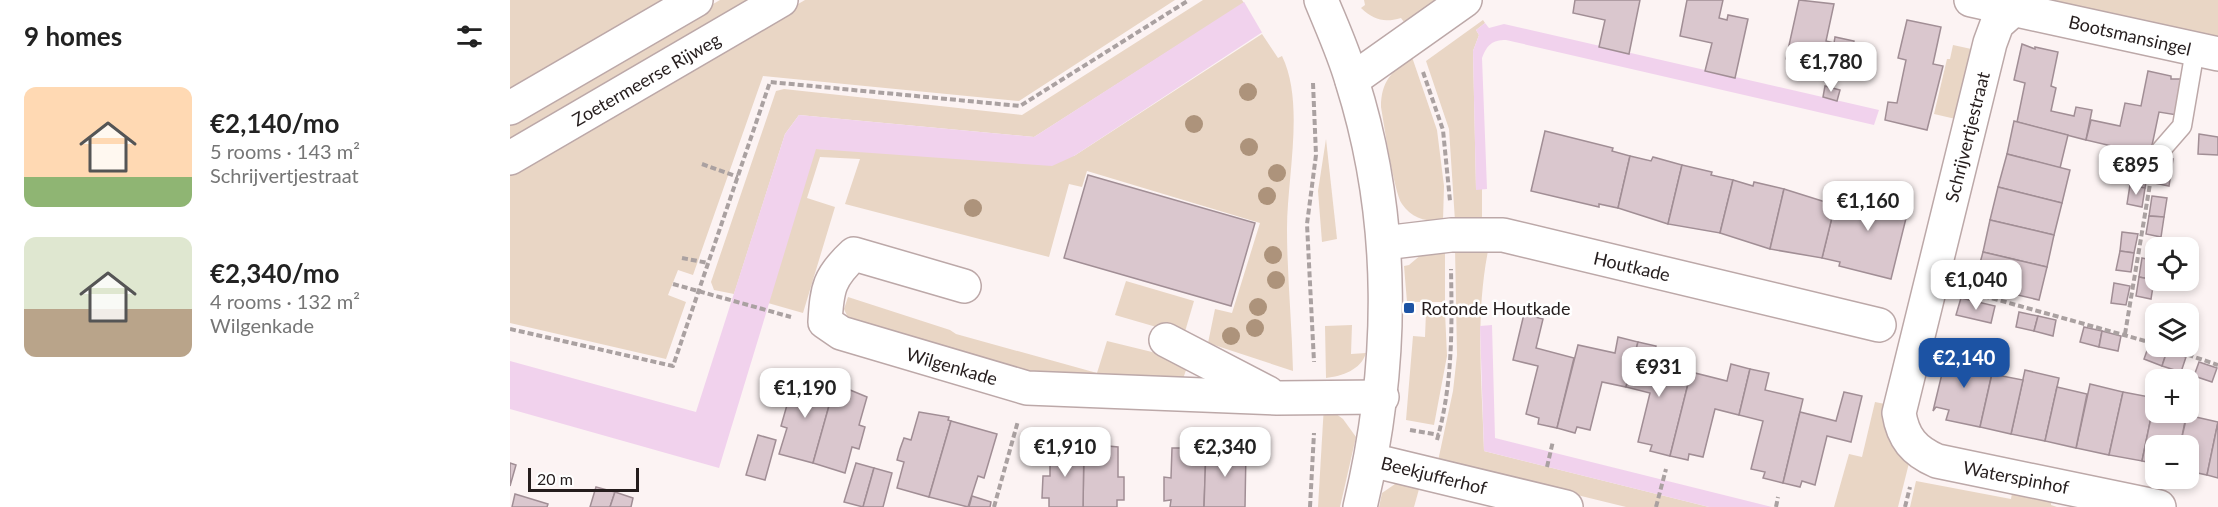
<!DOCTYPE html>
<html lang="en">
<head>
<meta charset="utf-8">
<style>
	:root { --surface:#fff; --page:#f2f2f2; --text:#222; --muted:#767676; --accent:#1c53a4 }
	body { margin:0; font-family:Lato,sans-serif; background:var(--page); color:var(--text); height:100vh; display:flex; flex-direction:column; font-size:22px; white-space:nowrap }
	* { box-sizing:border-box; margin:0 }
	p { font-size:20px; color:var(--muted) }
	.icon { flex:none; width:33px; height:33px; fill:none; stroke:currentColor; stroke-width:2; stroke-linecap:round; stroke-linejoin:round }
	.map { position:relative; flex:1; overflow:hidden }
	.sheet { display:flex; flex-direction:column; background:var(--surface); width:510px }
	.sheet>* { flex:none }
	.fabs { position:absolute; left:1635px; top:237px; display:grid; gap:12px }
	.fabs a { display:grid; place-items:center; width:54px; height:54px; border-radius:12px; background:var(--surface); box-shadow:0 3px 9px #0003; font-size:30px }
	.scale { position:absolute; left:18px; bottom:15px; width:111px; box-sizing:border-box; padding-left:6px; border:3px solid #251d1d; border-top:0; font-size:16px; line-height:21px; white-space:nowrap; color:#251d1d; -webkit-text-stroke:4px #fff; paint-order:stroke }
	.price { position:absolute; translate:-50% -51px; padding:0 14px; border-radius:12px; background:#fff; color:#222; font-size:20px; line-height:39px; filter:drop-shadow(0 2px 3px #0008) }
	.price::after { content:''; position:absolute; left:50%; top:36px; width:18px; height:14px; margin-left:-9px; background:inherit; clip-path:polygon(0 0,100% 0,50% 100%) }
	.price.active { background:var(--accent); color:#fff }
	ul { padding:0; list-style:none }
	li { display:flex; align-items:center; gap:18px; height:150px; padding:0 24px }
	li span { display:grid; place-items:center; flex:none; width:168px; height:120px; border-radius:12px; color:#555 }
	li>.icon { margin-inline-start:auto }
	span .icon { width:72px; height:72px; fill:#fffc; stroke-width:1 }
	li b { font-size:26px }
	h2 { display:flex; justify-content:space-between; align-items:center; height:72px; padding:0 24px; font-size:26px }
	main { display:flex; flex:1; min-height:0 }
	.map>svg:first-child { display:block }
	.green { fill:#e9d6c5 }
	.water { fill:#f1d2ed }
	.pier { fill:#fcf3f3 }
	.building { fill:#dac7ce; stroke:#a18e95; stroke-width:1.5 }
	.lines { fill:none; stroke-linecap:round; stroke-linejoin:round }
	.service-casing { stroke:#bca8a8; stroke-width:21 }
	.minor-casing { stroke:#bca8a8; stroke-width:36 }
	.secondary-casing { stroke:#bca8a8; stroke-width:36 }
	.path { stroke:#aaa1a1; stroke-width:4; stroke-dasharray:6 3; stroke-linecap:butt }
	.service { stroke:#fff; stroke-width:18 }
	.minor { stroke:#fff; stroke-width:33 }
	.secondary { stroke:#fff; stroke-width:33 }
	.tree { fill:#ad937b }
	.poi-dot { fill:#1c53a4; stroke:#fff; stroke-width:2 }
	.labels { text-anchor:middle; dominant-baseline:central; stroke-width:5; stroke-linejoin:round; paint-order:stroke }
	.street-label { font-size:18px; fill:#251d1d; stroke:#fff }
	.poi-label { font-size:18px; fill:#251d1d; stroke:#fff; text-anchor:start }
</style>
</head>
<body>
<main>
<section class="sheet">
<h2>9 homes<svg class="icon" aria-label="filters" viewBox="0 0 24 24"><path d="M4 7h16M4 17h16"/><circle cx="9" cy="7" r="2"/><circle cx="15" cy="17" r="2"/></svg></h2>
<ul>
<li><span style="background:linear-gradient(#ffd9b3 75%,#8fb573 0)"><svg class="icon" aria-label="home" viewBox="0 0 24 24"><path d="M3 11l9-7 9 7M6 9v11h12V9"/></svg></span><div><b>€2,140/mo</b><p>5 rooms · 143 m²</p><p>Schrijvertjestraat</p></div></li>
<li><span style="background:linear-gradient(#dfe7d0 60%,#b9a48a 0)"><svg class="icon" aria-label="home" viewBox="0 0 24 24"><path d="M3 11l9-7 9 7M6 9v11h12V9"/></svg></span><div><b>€2,340/mo</b><p>4 rooms · 132 m²</p><p>Wilgenkade</p></div></li>
</ul>
</section>
<div class="map">
<svg width="1708" height="507" viewBox="0 0 1708 507">
	<rect width="100%" height="100%" fill="#fcf3f3"/>
	<g class="green">
		<polygon points="0,0 158,0 0,91"/>
		<polygon points="210,0 245,0 0,144 0,122"/>
		<polygon points="295,0 665,0 509,101 253,76 183,275 168,270 158,295 176,302 156,359 0,323 0,172"/>
		<polygon points="693,0 732,0 734,3 524,137 289,115 275,134 224,294 204,290 201,282 266,91 274,89 512,115"/>
		<path d="M854,0h77l-34,26 -6,-8c-17,5 -27,2 -40,-10l4,-3z"/>
		<polygon points="1510,0 1708,0 1708,42"/>
		<polygon points="973,20 975,23 966,30 969,35 963,51 966,189 972,189 972,220 945,221 939,129 916,61"/>
		<path d="M752,34l16,24 4,-2c23,47 5,121 5,173 0,47 5,95 6,142l-85,-28 7,-34 17,4 28,-90 -173,-52 -5,16 -13,-3 -20,73 -204,-53 15,-45 -40,-2 -13,41 28,9 -32,106 -35,-10 47,-154 259,7z"/>
		<polygon points="1443,45 1466,50 1450,120 1424,114 1437,59 1440,59"/>
		<path d="M902,57l25,73 7,56 -1,35c-16,1 -31,-2 -41,-17 -8,-12 -18,-79 -21,-97 0,-26 11,-36 31,-50z"/>
		<polygon points="816,139 827,239 812,242 808,191"/>
		<path d="M958,247l1,5 19,-1c-13,66 -6,133 -4,200l225,56h-83l-188,-46 15,-70 4,-36 -2,-107z"/>
		<polygon points="935,248 935,302 897,302 894,266 899,265 912,254"/>
		<polygon points="616,281 684,301 674,335 605,315"/>
		<polygon points="338,297 440,330 446,334 587,373 597,341 679,361 671,385 535,379 340,322 334,309"/>
		<polygon points="916,312 935,312 937,356 924,425 896,420 903,336 915,337"/>
		<path d="M842,325l-1,29 15,-1c-5,17 -24,23 -40,25l-1,-52z"/>
		<polygon points="1365,402 1380,405 1400,459 1388,507 1324,507 1339,454 1352,457"/>
		<polygon points="814,405 833,419 846,437 830,507 808,507"/>
		<polygon points="1406,481 1501,499 1503,487 1542,495 1541,505 1547,507 1400,507"/>
		<polygon points="888,482 911,482 904,507 869,507 872,493"/>
	</g>
	<g class="water">
		<polygon points="737,0 801,0 564,156 542,166 306,149 209,468 0,409 0,361 186,412 275,134 289,115 524,137"/>
		<path d="M975,23l4,5 15,-4 375,86 -5,15 -368,-85c-14,0 -19,5 -24,18l5,131 -11,1 -3,-139 6,-16 -3,-5z"/>
		<polygon points="982,325 985,438 1262,507 1199,507 974,451 970,326"/>
	</g>
	<polygon class="pier" points="733,0 804,0 754,36"/>
	<g class="building">
		<polygon points="1065,0 1130,0 1119,54 1089,47 1095,20 1063,13"/>
		<polygon points="1177,0 1213,0 1209,18 1217,20 1218,15 1238,19 1225,78 1195,71 1202,43 1170,36"/>
		<polygon points="1289,0 1324,4 1316,41 1324,43 1325,37 1344,41 1336,80 1308,74 1309,65 1276,59"/>
		<polygon points="1397,20 1431,27 1423,64 1433,66 1417,130 1375,120 1378,102 1387,103 1396,60 1388,58"/>
		<polygon points="1512,44 1525,49 1525,47 1548,52 1541,86 1546,88 1541,111 1564,116 1566,107 1582,110 1576,140 1507,122 1515,83 1504,80"/>
		<polygon points="1638,71 1661,76 1661,79 1674,79 1667,115 1649,112 1640,155 1576,140 1581,120 1610,126 1615,103 1631,106"/>
		<polygon points="1315,86 1330,90 1327,101 1313,97"/>
		<polygon points="1504,121 1558,135 1550,168 1497,154"/>
		<polygon points="1035,131 1103,148 1102,151 1120,156 1108,208 1089,204 1089,207 1021,191"/>
		<polygon points="1689,134 1708,137 1708,155 1688,154"/>
		<polygon points="1497,154 1560,170 1552,203 1488,187"/>
		<polygon points="1120,156 1141,161 1143,157 1172,165 1158,224 1108,208"/>
		<polygon points="1648,158 1663,159 1659,186 1644,183"/>
		<polygon points="1172,165 1202,172 1201,175 1223,180 1210,233 1158,224"/>
		<polygon points="1623,166 1638,169 1635,188 1620,185"/>
		<polygon points="578,175 745,223 721,306 554,258"/>
		<polygon points="1223,180 1243,186 1244,182 1274,189 1260,249 1210,233"/>
		<polygon points="1348,185 1401,198 1381,279 1329,266 1330,262 1312,258 1325,205 1342,210"/>
		<polygon points="1620,185 1635,188 1632,207 1617,204"/>
		<polygon points="1488,187 1552,203 1544,235 1480,220"/>
		<polygon points="1274,189 1325,205 1312,258 1260,249"/>
		<polygon points="1642,196 1657,198 1654,217 1639,216"/>
		<polygon points="1639,216 1654,217 1651,237 1636,234"/>
		<polygon points="1480,220 1544,235 1537,267 1473,252"/>
		<polygon points="1612,232 1628,234 1624,253 1610,251"/>
		<polygon points="1610,251 1624,253 1621,272 1606,270"/>
		<polygon points="1473,252 1537,267 1529,300 1464,285"/>
		<polygon points="1632,258 1646,261 1644,280 1629,277"/>
		<polygon points="1629,277 1644,280 1641,299 1626,296"/>
		<polygon points="1604,283 1620,286 1616,305 1601,303"/>
		<polygon points="1451,298 1485,306 1481,323 1446,315"/>
		<polygon points="1509,312 1528,316 1524,331 1506,327"/>
		<polygon points="1014,314 1033,319 1026,348 1064,358 1047,428 1028,424 1029,418 1016,414 1028,366 1003,360"/>
		<polygon points="1528,316 1546,320 1543,336 1524,331"/>
		<polygon points="1574,327 1592,331 1589,347 1570,342"/>
		<polygon points="1592,331 1611,336 1608,351 1589,347"/>
		<polygon points="1108,337 1128,342 1116,387 1092,382 1080,430 1067,427 1065,433 1047,428 1068,345 1105,353"/>
		<polygon points="1128,342 1146,346 1142,363 1181,372 1160,456 1140,451 1142,445 1128,442 1140,393 1116,387"/>
		<polygon points="1639,345 1657,351 1652,366 1634,359"/>
		<polygon points="1657,351 1676,357 1671,372 1652,366"/>
		<polygon points="1437,353 1484,364 1470,427 1436,420 1439,410 1426,407 1423,411"/>
		<polygon points="1689,362 1707,368 1702,382 1684,376"/>
		<polygon points="1221,364 1240,369 1229,415 1205,409 1193,457 1179,454 1178,460 1160,456 1181,372 1217,381"/>
		<polygon points="1240,369 1259,373 1255,390 1293,399 1273,483 1253,478 1255,472 1241,469 1253,421 1229,415"/>
		<polygon points="1515,370 1549,378 1535,441 1501,434"/>
		<polygon points="1482,374 1513,380 1501,434 1470,427"/>
		<polygon points="285,377 324,388 303,463 269,454 277,428 271,426"/>
		<polygon points="1580,384 1613,392 1599,455 1566,448"/>
		<polygon points="328,385 357,397 349,425 355,427 349,449 342,447 335,473 303,463 324,388 327,389"/>
		<polygon points="1547,387 1577,394 1566,448 1535,441"/>
		<polygon points="1334,392 1352,396 1341,442 1317,436 1305,485 1292,481 1290,487 1273,483 1290,412 1326,421"/>
		<polygon points="1613,392 1645,398 1632,461 1599,455"/>
		<polygon points="1645,398 1646,412 1677,412 1670,446 1646,446 1646,464 1632,461"/>
		<polygon points="409,412 439,417 438,420 441,421 419,497 387,488 394,462 387,460 390,449 394,438 401,440"/>
		<polygon points="1677,415 1708,422 1697,475 1678,471 1678,446 1670,446"/>
		<polygon points="441,421 487,434 474,478 468,476 458,507 419,497"/>
		<polygon points="1708,422 1708,478 1697,475"/>
		<polygon points="248,435 266,440 255,480 236,475"/>
		<polygon points="577,444 608,447 608,477 614,477 614,500 607,500 607,507 573,507 574,447 578,447"/>
		<polygon points="678,445 692,446 692,449 696,449 694,507 660,507 661,500 654,501 654,477 661,478 662,448 678,448"/>
		<polygon points="540,446 574,447 573,507 539,507 539,498 532,498 533,476 540,476"/>
		<polygon points="696,449 736,449 735,507 694,507"/>
		<polygon points="0,463 6,465 0,486"/>
		<polygon points="346,463 364,468 353,507 334,502"/>
		<polygon points="364,468 382,473 373,507 353,507"/>
		<polygon points="86,487 105,492 100,507 80,507"/>
		<polygon points="105,492 123,498 121,507 100,507"/>
		<polygon points="5,494 38,504 37,507 2,507"/>
		<polygon points="462,496 481,502 480,507 459,507"/>
	</g>
	<g class="lines">
		<g class="service-casing">
			<polyline id="service" points="1645,157 1672,126 1685,50"/>
		</g>
		<g class="minor-casing">
			<g id="minor">
				<path d="M811,0c11,27 23,53 31,81 44,139 42,285 8,426"/>
				<polyline points="1461,0 1708,54"/>
				<path d="M1504,9l-17,15 -7,19 -91,370c4,25 15,38 38,48l222,46"/>
				<polyline points="842,80 955,0"/>
				<polyline points="874,243 941,235 993,235 1369,325"/>
				<path d="M454,286l-110,-32c-25,23 -27,34 -29,68l16,11 186,55 250,10 105,-1"/>
				<polyline points="656,340 758,393"/>
				<polyline points="861,460 1056,507"/>
			</g>
		</g>
		<g class="secondary-casing">
			<g id="secondary">
				<polyline points="0,108 186,0"/>
				<polyline points="0,158 271,0"/>
			</g>
		</g>
		<g class="path">
			<polyline points="913,72 933,130 940,201"/>
			<polyline points="803,83 806,155 797,224 804,362"/>
			<polyline points="192,164 228,177"/>
			<polyline points="172,258 198,263"/>
			<polyline points="163,284 281,317"/>
			<polyline points="1456,291 1646,344"/>
			<polyline points="0,329 163,366 260,82 510,106 679,0"/>
			<polyline points="1615,334 1640,184"/>
			<polyline points="1652,346 1708,365"/>
			<polyline points="900,430 929,435"/>
			<path d="M927,440c16,-57 15,-113 14,-171"/>
			<polyline points="1037,467 1043,441"/>
			<polyline points="484,507 508,421"/>
			<polyline points="800,507 804,433"/>
			<polyline points="1146,507 1156,469"/>
			<polyline points="1266,507 1268,497"/>
			<polyline points="1395,507 1400,487"/>
		</g>
		<use href="#service" class="service"/>
		<use href="#minor" class="minor"/>
		<use href="#secondary" class="secondary"/>
	</g>
	<g class="tree">
		<circle cx="738" cy="92" r="9"/>
		<circle cx="684" cy="124" r="9"/>
		<circle cx="739" cy="147" r="9"/>
		<circle cx="767" cy="173" r="9"/>
		<circle cx="757" cy="196" r="9"/>
		<circle cx="463" cy="208" r="9"/>
		<circle cx="763" cy="255" r="9"/>
		<circle cx="766" cy="280" r="9"/>
		<circle cx="748" cy="307" r="9"/>
		<circle cx="745" cy="328" r="9"/>
		<circle cx="721" cy="336" r="9"/>
	</g>
	<rect class="poi-dot" x="893" y="302" width="12" height="12" rx="3"/>
	<g class="labels">
		<g class="street-label">
			<text transform="translate(1620 35) rotate(13)">Bootsmansingel</text>
			<text transform="translate(136 79) rotate(-30)">Zoetermeerse Rijweg</text>
			<text transform="translate(1457 137) rotate(-76)">Schrijvertjestraat</text>
			<text transform="translate(1122 266) rotate(13)">Houtkade</text>
			<text transform="translate(442 366) rotate(16)">Wilgenkade</text>
			<text transform="translate(924 475) rotate(14)">Beekjufferhof</text>
			<text transform="translate(1506 477) rotate(11)">Waterspinhof</text>
		</g>
		<g class="poi-label">
			<text x="911" y="308">Rotonde Houtkade</text>
		</g>
	</g>
</svg>
<div class="fabs">
<a><svg class="icon" aria-label="locate" viewBox="0 0 24 24"><circle cx="12" cy="12" r="6"/><path d="M12 2v4M12 18v4M2 12h4M18 12h4"/></svg></a>
<a><svg class="icon" aria-label="layers" viewBox="0 0 24 24"><path d="M12 4l9 5-9 5-9-5zM3 14l9 5 9-5"/></svg></a>
<a>+</a>
<a>−</a>
</div>
<div class="scale">20 m</div>
<b class="price" style="left:1321px;top:93px">€1,780</b>
<b class="price" style="left:1626px;top:196px">€895</b>
<b class="price" style="left:1358px;top:232px">€1,160</b>
<b class="price" style="left:1466px;top:311px">€1,040</b>
<b class="price active" style="left:1454px;top:389px">€2,140</b>
<b class="price" style="left:1149px;top:398px">€931</b>
<b class="price" style="left:295px;top:419px">€1,190</b>
<b class="price" style="left:555px;top:478px">€1,910</b>
<b class="price" style="left:715px;top:478px">€2,340</b>
</div>
</main>
</body>
</html>
